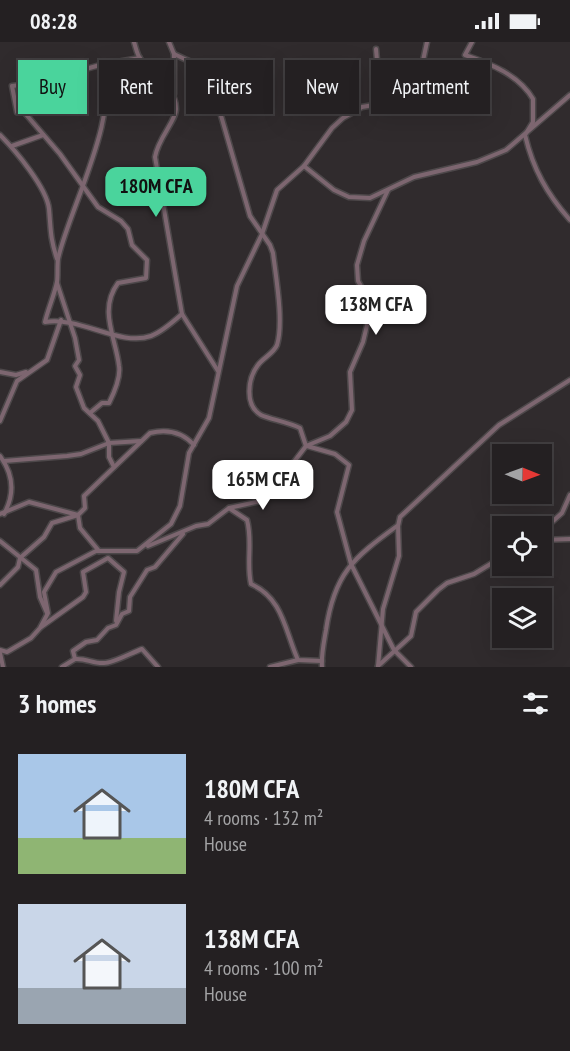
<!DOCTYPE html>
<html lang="en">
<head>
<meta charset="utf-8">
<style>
	:root { --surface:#242022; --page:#302d2f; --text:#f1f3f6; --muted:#a3a3a5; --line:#413e40; --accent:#4ad49c }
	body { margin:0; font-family:"PT Sans Narrow",sans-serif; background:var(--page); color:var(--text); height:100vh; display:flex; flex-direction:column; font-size:22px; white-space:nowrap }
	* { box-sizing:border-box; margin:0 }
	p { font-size:20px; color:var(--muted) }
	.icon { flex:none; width:33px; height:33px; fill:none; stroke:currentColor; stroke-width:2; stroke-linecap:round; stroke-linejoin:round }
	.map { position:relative; height:625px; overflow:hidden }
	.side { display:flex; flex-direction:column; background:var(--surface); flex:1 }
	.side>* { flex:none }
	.banner { position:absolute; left:18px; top:18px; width:534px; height:54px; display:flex; gap:12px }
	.needle { width:39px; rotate:91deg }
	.controls { position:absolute; left:492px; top:402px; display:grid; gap:12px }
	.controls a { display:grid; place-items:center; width:60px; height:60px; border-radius:0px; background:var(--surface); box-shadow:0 6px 24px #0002,0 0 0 2px var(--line); font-size:30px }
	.price { position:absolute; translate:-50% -51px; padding:0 14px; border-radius:12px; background:#fff; color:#222; font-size:20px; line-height:39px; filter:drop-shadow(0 2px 3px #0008) }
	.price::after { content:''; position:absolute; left:50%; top:36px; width:18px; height:14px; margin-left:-9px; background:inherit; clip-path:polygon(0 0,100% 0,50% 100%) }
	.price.current { background:var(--accent); color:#111 }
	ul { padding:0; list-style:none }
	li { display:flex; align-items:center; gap:18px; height:150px; padding:0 18px }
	li span { display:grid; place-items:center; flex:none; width:168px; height:120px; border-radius:0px; color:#555 }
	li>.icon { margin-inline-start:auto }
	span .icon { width:72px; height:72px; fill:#fffc; stroke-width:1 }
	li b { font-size:26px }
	h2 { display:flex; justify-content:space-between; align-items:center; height:72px; padding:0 18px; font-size:26px }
	.tag { padding:0 21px; border-radius:0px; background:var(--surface); box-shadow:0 6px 24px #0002,0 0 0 2px var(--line); font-size:21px; line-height:54px }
	.tag.current { background:var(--accent); color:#111 }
	.status { display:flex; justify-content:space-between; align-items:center; height:42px; padding:0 30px; background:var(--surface); direction:ltr }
	.status svg { height:16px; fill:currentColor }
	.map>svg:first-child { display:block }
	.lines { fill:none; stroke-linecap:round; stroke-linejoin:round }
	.minor-casing { stroke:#4d484a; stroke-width:7 }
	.minor { stroke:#7d6670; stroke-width:4 }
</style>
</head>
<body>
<div class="status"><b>08:28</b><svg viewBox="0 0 49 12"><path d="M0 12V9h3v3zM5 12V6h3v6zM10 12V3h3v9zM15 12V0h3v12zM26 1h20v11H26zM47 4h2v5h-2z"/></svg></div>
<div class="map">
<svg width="570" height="625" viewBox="0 0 570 625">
	<rect width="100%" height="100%" fill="#302b2d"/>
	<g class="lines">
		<g class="minor-casing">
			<g id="minor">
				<path d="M134,0c2,6 3,13 7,18 13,15 35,26 35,49 0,12 -18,29 -21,48l27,157 36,57"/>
				<polyline points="169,0 174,12 174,52"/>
				<path d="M472,0l-7,13c26,9 54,20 68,44v23l-8,13c8,34 22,59 45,85"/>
				<path d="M174,12l30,14 5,6 41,142 20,29 3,8c3,25 11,69 4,92 -3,8 -14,13 -19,20 -10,13 -14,40 3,50 8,4 27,7 39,13l6,18"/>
				<path d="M100,23c24,45 -32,146 -42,194 -1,8 0,16 -1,23 -3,14 -9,27 -12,40 35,-6 75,25 106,14 11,-4 22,-14 31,-22"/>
				<polyline points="373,62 379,41 376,7"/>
				<path d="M0,93c15,15 47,53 49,74 2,22 1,28 8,50"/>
				<polyline points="12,104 43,93"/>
				<polyline points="304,124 334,148 349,155 370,156 414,135 477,120 506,108 570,53"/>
				<polyline points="57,241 75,296 79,318 75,324 80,333 76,345 84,366 98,379 109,401 109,415 114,425"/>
				<polyline points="0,330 16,333 26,330"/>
				<path d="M90,371l12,-10h7c5,-10 12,-25 10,-37 -3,-28 -21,-56 -1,-83l28,-5 1,-18 -15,-15 -4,-16 -7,-8 -23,-14 -38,-53 -36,-42h-7l-5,-26 24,-3 64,-18 40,-7"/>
				<polyline points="0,379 17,339 47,318 61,278"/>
				<polyline points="307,404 335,412 349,423 337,470 351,522 394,608 411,625"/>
				<path d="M0,414c14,19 15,38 4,58"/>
				<polyline points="4,419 67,414 81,412 109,401 141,399"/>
				<path d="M229,466l18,12c6,22 -1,42 4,64 32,14 34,47 47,76l24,1"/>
				<polyline points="0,472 29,460 78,473 80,486 99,509"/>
				<polyline points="542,489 562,471 570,453"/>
				<polyline points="542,498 570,497"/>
				<polyline points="0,499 36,528 40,555 47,571"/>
				<polyline points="148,504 196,484 208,482 229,466 265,458 306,404 330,394 346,380 352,368 350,330 363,300 369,275 366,253 358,239 357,223 364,199 388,148"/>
				<path d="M0,543l18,-18 2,-9 24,-21 8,-14 26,-8 7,-7 -1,-12 66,-63c16,-4 32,-1 44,12"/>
				<polyline points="41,585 83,555 86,550 83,530 108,516 124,530 119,550 116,579"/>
				<path d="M0,608l7,2 24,-14 9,-10 8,-15 -4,-21 12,-20 40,-21h41l34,-27 9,-18 9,-53 20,-35 28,-132 25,-52 15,-44 27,-24 28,-38 11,-10 19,-11 23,-4c7,-11 12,-23 26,-20l10,-13 6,-28"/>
				<polyline points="0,611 3,625"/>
				<path d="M75,617c11,-1 19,5 29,4 9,0 27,-10 38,-14l16,18"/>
				<polyline points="378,624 411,594 416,570 438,548 447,541 474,532 502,515"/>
				<polyline points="62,625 75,617 73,609 86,600 97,598 108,586 116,583 122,572 129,569 130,555 147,528 155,525 183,492"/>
				<polyline points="270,625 298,618"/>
				<path d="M322,625c-1,-12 2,-25 4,-37 8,-56 27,-72 71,-104"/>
				<polyline points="378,625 383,567 399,514 398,484 400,475 499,383 570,338"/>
			</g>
		</g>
		<use href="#minor" class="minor"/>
	</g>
</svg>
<div class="controls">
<a><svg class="needle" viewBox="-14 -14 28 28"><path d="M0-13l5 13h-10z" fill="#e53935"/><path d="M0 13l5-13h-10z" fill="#a3a3a5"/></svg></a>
<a><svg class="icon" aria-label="locate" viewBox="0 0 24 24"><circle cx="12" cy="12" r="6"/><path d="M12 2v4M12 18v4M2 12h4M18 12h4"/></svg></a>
<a><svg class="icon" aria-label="layers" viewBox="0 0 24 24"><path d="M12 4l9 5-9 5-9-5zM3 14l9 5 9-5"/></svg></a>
</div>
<b class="price current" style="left:156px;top:176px">180M CFA</b>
<b class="price" style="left:376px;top:294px">138M CFA</b>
<b class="price" style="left:263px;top:469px">165M CFA</b>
<div class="banner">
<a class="tag current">Buy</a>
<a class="tag">Rent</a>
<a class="tag">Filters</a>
<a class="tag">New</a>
<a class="tag">Apartment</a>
</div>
</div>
<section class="side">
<h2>3 homes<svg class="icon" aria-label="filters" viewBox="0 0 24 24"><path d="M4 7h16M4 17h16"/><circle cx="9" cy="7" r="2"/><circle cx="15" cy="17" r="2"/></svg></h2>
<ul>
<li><span style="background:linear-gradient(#a9c7e8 70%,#8fb573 0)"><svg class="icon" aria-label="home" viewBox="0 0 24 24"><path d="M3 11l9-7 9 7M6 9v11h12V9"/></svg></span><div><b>180M CFA</b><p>4 rooms · 132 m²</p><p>House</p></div></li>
<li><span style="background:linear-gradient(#c9d6e8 70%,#9aa5b1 0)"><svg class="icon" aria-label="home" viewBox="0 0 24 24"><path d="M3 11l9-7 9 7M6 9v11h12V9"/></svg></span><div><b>138M CFA</b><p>4 rooms · 100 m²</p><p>House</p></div></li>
</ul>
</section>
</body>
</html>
